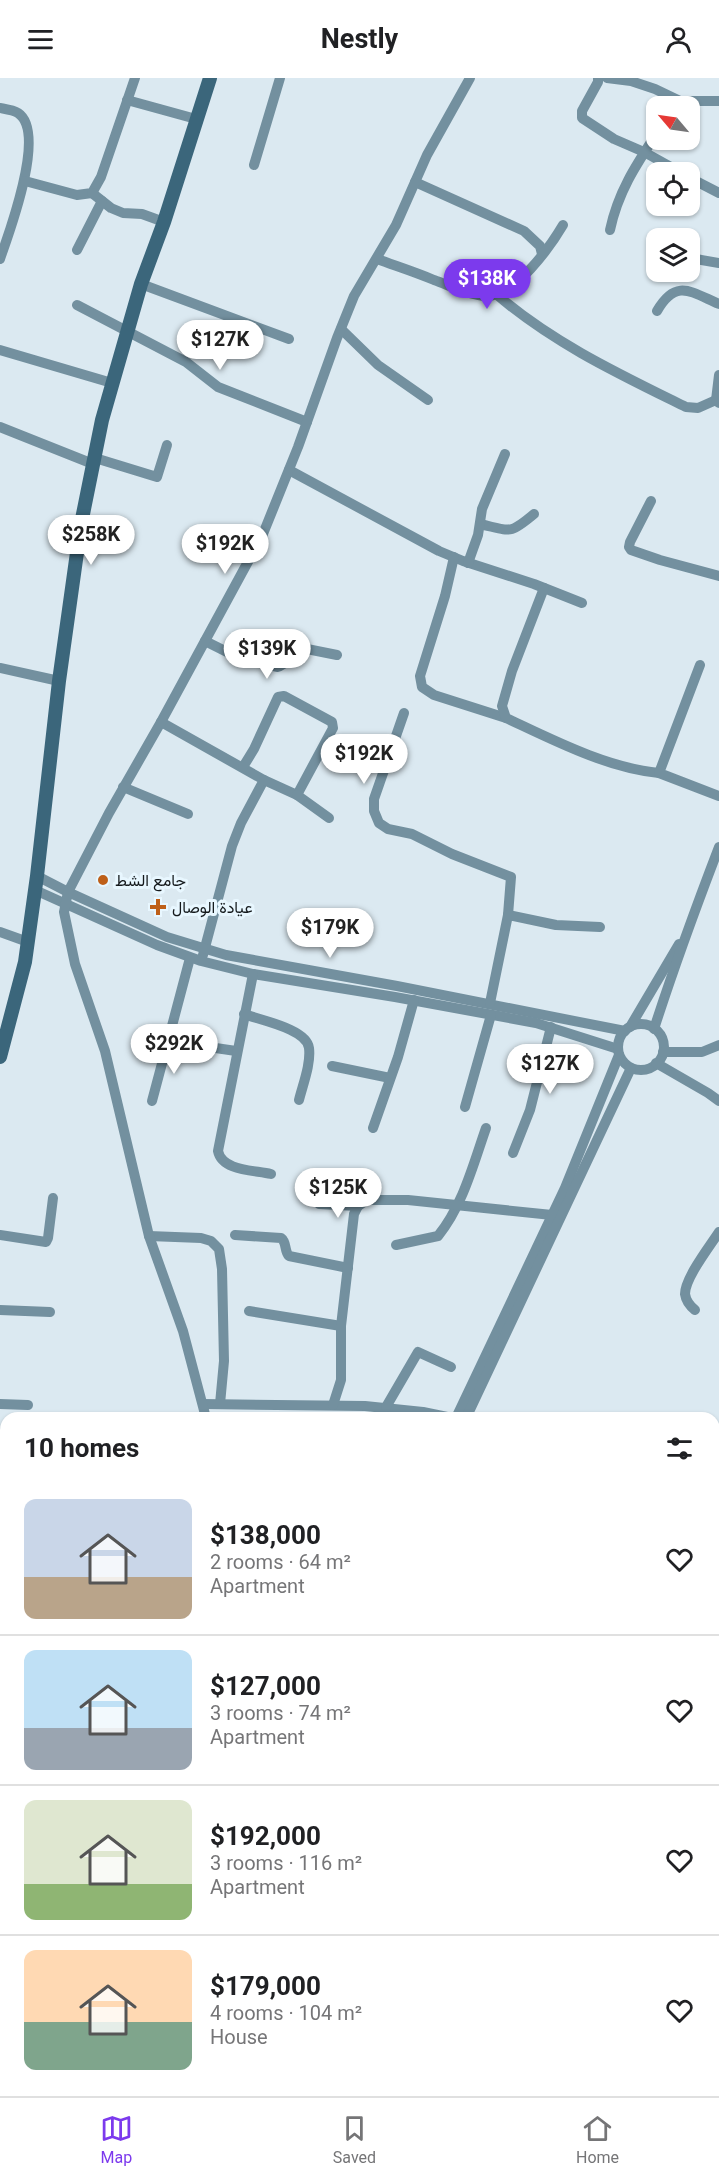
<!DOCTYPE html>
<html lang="en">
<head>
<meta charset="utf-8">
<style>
	:root { --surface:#fff; --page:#f2f2f2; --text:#202124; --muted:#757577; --line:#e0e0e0; --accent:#7c3aed }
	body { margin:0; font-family:Roboto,Vazirmatn,sans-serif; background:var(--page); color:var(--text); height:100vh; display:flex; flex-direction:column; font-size:22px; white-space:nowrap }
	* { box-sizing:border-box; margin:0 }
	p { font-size:20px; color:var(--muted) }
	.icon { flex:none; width:33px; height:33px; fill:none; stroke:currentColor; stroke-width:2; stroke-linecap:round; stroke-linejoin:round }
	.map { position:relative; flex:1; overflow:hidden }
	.sheet { position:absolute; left:0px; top:1334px; width:720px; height:686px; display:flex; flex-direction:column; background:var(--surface); border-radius:18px 18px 0 0; box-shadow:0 2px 4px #0004 }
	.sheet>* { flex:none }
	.needle { width:39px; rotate:299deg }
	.tools { position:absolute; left:646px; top:18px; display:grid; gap:12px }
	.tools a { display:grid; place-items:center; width:54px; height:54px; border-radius:12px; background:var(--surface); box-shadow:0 2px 4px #0004; font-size:30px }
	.price { position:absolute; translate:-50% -51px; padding:0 14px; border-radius:21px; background:#fff; color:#222; font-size:20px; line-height:39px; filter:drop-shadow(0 2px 3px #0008) }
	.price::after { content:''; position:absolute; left:50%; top:36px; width:18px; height:14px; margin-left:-9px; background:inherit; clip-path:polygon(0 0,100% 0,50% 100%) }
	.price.active { background:var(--accent); color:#fff }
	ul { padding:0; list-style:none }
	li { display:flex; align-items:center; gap:18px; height:150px; padding:0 24px }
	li+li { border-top:2px solid var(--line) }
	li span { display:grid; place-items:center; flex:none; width:168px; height:120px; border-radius:12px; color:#555 }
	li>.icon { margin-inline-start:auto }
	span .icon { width:72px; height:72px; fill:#fffc; stroke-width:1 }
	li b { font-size:26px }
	h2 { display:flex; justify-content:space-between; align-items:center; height:72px; padding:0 24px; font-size:26px }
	header { display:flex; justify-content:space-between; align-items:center; height:78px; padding:0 24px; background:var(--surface); font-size:27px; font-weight:700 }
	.tabs { display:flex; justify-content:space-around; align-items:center; height:84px; border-top:2px solid var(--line); background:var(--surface); font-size:16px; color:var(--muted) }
	.tabs a { display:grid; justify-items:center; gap:3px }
	.tabs .active { color:var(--accent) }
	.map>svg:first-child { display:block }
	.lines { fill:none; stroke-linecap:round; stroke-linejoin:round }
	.street { stroke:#73909f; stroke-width:10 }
	.secondary { stroke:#3b667b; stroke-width:14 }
	.poi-dot { fill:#be5f18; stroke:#e8f7ff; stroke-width:2 }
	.labels { text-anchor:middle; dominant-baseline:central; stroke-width:6; stroke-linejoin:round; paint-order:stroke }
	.poi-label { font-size:16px; fill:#151a1d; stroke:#e8f7ff; text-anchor:start }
</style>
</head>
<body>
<header><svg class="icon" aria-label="menu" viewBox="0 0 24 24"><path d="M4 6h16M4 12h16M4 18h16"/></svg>Nestly<svg class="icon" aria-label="person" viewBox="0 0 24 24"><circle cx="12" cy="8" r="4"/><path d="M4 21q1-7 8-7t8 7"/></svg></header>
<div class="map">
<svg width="719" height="2018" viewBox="0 0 719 2018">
	<rect width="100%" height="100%" fill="#dbe9f1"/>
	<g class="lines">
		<g class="street">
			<polyline points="598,0 598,4 582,33 582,40 614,61 644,74 680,94"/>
			<polyline points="607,0 631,3 655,11 680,23"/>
			<polyline points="127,22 196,41"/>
			<polyline points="672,28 680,23 719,23"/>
			<path d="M0,30c5,1 13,2 18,5 29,19 -9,120 -18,146"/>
			<polyline points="254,87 280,0"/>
			<polyline points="690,100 719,115"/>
			<polyline points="25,103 77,117 92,115 101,99 135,0"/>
			<polyline points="415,104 524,153 540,168 542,176"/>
			<polyline points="92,115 111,130 123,135 142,136 164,144"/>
			<path d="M610,152c8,-38 26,-65 47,-97"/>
			<polyline points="77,172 102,123"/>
			<polyline points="655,173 657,174"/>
			<polyline points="690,180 719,185"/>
			<path d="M377,181c19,7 38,13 57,21 17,6 34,15 53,16 28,0 63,-49 76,-71"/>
			<polyline points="141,206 289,261"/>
			<path d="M496,216c57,49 123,80 190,113l12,1 18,-8"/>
			<polyline points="77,227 186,284 218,309 307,344"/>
			<path d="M657,233c19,-33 34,-19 62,-7"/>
			<polyline points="341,251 378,287 428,322"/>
			<polyline points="0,272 112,305"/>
			<polyline points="719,297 716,322 719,325"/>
			<polyline points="0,349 93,386"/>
			<polyline points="95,380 157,399 167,367"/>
			<polyline points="289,392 439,473 463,483 534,506 582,525"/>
			<polyline points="651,423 630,464 629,469 631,472 660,482 719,498"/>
			<path d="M480,446c31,7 29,11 54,-10"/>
			<polyline points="454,479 445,518 420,598 422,609 434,617 506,640"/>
			<polyline points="468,485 478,457 482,431 505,376"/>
			<path d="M544,510l-32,83 -10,35 4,12c47,22 101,50 153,55"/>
			<path d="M205,563l34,17 38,9c10,-2 16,-14 25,-19l35,7"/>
			<polyline points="700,587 659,695 719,718"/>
			<polyline points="0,590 59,603"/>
			<polyline points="404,635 374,721 374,733 379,745 388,751 412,756 452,776 511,799 508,837"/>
			<polyline points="161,644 264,702 241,745 232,768 203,877"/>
			<polyline points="243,689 254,671 278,619 284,618 332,644 333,650 297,717 264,702"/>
			<polyline points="123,709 188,736"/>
			<polyline points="297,717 329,740"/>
			<polyline points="37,798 68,814 167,859 226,877 397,908 625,953"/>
			<polyline points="35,812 157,867 201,883 253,896 395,919 536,945 618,971"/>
			<polyline points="0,854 28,864"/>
			<polyline points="190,880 168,963 236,973"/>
			<path d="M253,896l-35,177c4,20 36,19 53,23"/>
			<polyline points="490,925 508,837 556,847 600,849"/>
			<path d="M244,936c16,6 63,15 65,34 2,16 -6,36 -10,52"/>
			<circle cx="641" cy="969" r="23"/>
			<polyline points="630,949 679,866"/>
			<path d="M654,951c20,-62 42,-122 65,-182"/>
			<polyline points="663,974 702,974 719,967"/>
			<polyline points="656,985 708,1015 719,1023"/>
			<polyline points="543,986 576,995"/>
			<polyline points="332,988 390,1000"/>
			<polyline points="152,1023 168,963"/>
			<polyline points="465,1029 491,937"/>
			<polyline points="373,1050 398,979 414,922"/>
			<polyline points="513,1075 530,1032 551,949"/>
			<polyline points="319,1126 358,1128"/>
			<polyline points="0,1157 46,1164 48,1160 53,1120"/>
			<path d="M235,1157l46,3c6,4 3,13 8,18l59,12"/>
			<polyline points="149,1158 201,1160 211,1163 219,1171 222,1191 224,1283 220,1326"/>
			<path d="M396,1167l42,-9c25,-31 35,-71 48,-108"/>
			<polyline points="0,1232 50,1234"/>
			<path d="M695,1232c-5,-4 -9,-9 -10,-16 0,-16 25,-48 34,-62"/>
			<polyline points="249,1233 341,1248"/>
			<polyline points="0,1326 28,1327"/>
			<polyline points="203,1326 365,1328 423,1334 452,1340"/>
			<polyline points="333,1327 341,1302 341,1248 354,1136 358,1128 367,1122 408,1122 552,1137"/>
			<polyline points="386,1329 418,1274 451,1289"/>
			<polyline points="206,1340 183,1253 149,1158 105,973 75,886 64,834 68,814 109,735 161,644 263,456 298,369 337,260 354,218 396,147 427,77 470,0"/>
			<polyline points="456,1340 565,1110 619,977"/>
			<polyline points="466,1340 631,990"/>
			<polyline points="714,1647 719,1650"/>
			<polyline points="714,1683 719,1672"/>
			<polyline points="714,1691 719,1694"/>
			<polyline points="714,1771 719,1776"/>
			<polyline points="714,1960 719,1952"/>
			<polyline points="69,2013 80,2018"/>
			<polyline points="670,2013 678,2018"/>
			<polyline points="166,2018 168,2013"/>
			<polyline points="290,2018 293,2013"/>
		</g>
		<g class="secondary">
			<polyline points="0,979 25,884 37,798 59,603 81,446 102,342 141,206 164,144 210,0"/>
			<polyline points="0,1573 6,1578"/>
			<polyline points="0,1588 6,1592"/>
			<polyline points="574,2013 581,2018"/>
			<polyline points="592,2013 598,2018"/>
		</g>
	</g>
	<g class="poi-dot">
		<circle cx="103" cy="802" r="6"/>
		<path d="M155 820h6v6h6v6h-6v6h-6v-6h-6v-6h6z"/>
	</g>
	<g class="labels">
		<g class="poi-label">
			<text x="115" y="802">جامع الشط</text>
			<text x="172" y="829">عيادة الوصال</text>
		</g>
	</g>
</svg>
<div class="tools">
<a><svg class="needle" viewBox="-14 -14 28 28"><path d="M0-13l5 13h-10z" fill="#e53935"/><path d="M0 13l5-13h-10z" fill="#757577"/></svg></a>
<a><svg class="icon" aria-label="locate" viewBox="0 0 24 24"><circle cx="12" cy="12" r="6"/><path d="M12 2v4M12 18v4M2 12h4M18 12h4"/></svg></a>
<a><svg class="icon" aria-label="layers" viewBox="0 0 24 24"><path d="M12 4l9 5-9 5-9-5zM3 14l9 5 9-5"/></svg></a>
</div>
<b class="price active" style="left:487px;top:232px">$138K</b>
<b class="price" style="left:220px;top:293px">$127K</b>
<b class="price" style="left:91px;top:488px">$258K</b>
<b class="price" style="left:225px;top:497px">$192K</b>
<b class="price" style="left:267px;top:602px">$139K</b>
<b class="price" style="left:364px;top:707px">$192K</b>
<b class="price" style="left:330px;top:881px">$179K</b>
<b class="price" style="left:174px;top:997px">$292K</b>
<b class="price" style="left:550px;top:1017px">$127K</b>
<b class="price" style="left:338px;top:1141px">$125K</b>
<section class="sheet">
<h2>10 homes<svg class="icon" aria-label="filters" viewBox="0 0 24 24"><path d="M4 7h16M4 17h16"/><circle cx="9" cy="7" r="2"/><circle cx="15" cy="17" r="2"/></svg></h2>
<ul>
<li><span style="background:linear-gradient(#c9d6e8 65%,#b9a48a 0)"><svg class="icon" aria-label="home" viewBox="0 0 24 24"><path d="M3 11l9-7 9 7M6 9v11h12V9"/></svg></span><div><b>$138,000</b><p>2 rooms · 64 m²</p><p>Apartment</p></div><svg class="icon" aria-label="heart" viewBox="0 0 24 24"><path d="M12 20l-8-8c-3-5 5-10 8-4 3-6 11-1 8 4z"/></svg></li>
<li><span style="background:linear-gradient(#bfe0f5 65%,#9aa5b1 0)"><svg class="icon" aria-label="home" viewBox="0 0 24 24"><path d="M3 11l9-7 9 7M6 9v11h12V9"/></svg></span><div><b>$127,000</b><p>3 rooms · 74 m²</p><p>Apartment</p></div><svg class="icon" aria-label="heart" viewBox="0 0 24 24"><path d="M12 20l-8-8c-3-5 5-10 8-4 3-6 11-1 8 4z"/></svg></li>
<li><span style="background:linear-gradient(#dfe7d0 70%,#8fb573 0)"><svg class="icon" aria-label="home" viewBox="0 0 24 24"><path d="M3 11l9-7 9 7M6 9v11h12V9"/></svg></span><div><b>$192,000</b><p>3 rooms · 116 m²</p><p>Apartment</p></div><svg class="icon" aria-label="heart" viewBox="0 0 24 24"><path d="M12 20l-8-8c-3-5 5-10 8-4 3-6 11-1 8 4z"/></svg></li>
<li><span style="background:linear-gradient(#ffd9b3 60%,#7fa58c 0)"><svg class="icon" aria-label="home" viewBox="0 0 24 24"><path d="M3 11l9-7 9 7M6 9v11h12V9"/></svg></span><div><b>$179,000</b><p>4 rooms · 104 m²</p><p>House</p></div><svg class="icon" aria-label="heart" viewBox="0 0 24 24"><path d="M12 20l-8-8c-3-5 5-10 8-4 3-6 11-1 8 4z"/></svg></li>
</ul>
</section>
</div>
<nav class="tabs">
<a class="active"><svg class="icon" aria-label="map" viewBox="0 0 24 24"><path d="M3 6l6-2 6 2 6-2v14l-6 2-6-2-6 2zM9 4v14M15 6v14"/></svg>Map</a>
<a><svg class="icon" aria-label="saved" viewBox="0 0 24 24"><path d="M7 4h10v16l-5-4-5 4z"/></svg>Saved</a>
<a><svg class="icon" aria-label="home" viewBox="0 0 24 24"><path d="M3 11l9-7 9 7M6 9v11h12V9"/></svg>Home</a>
</nav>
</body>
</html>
